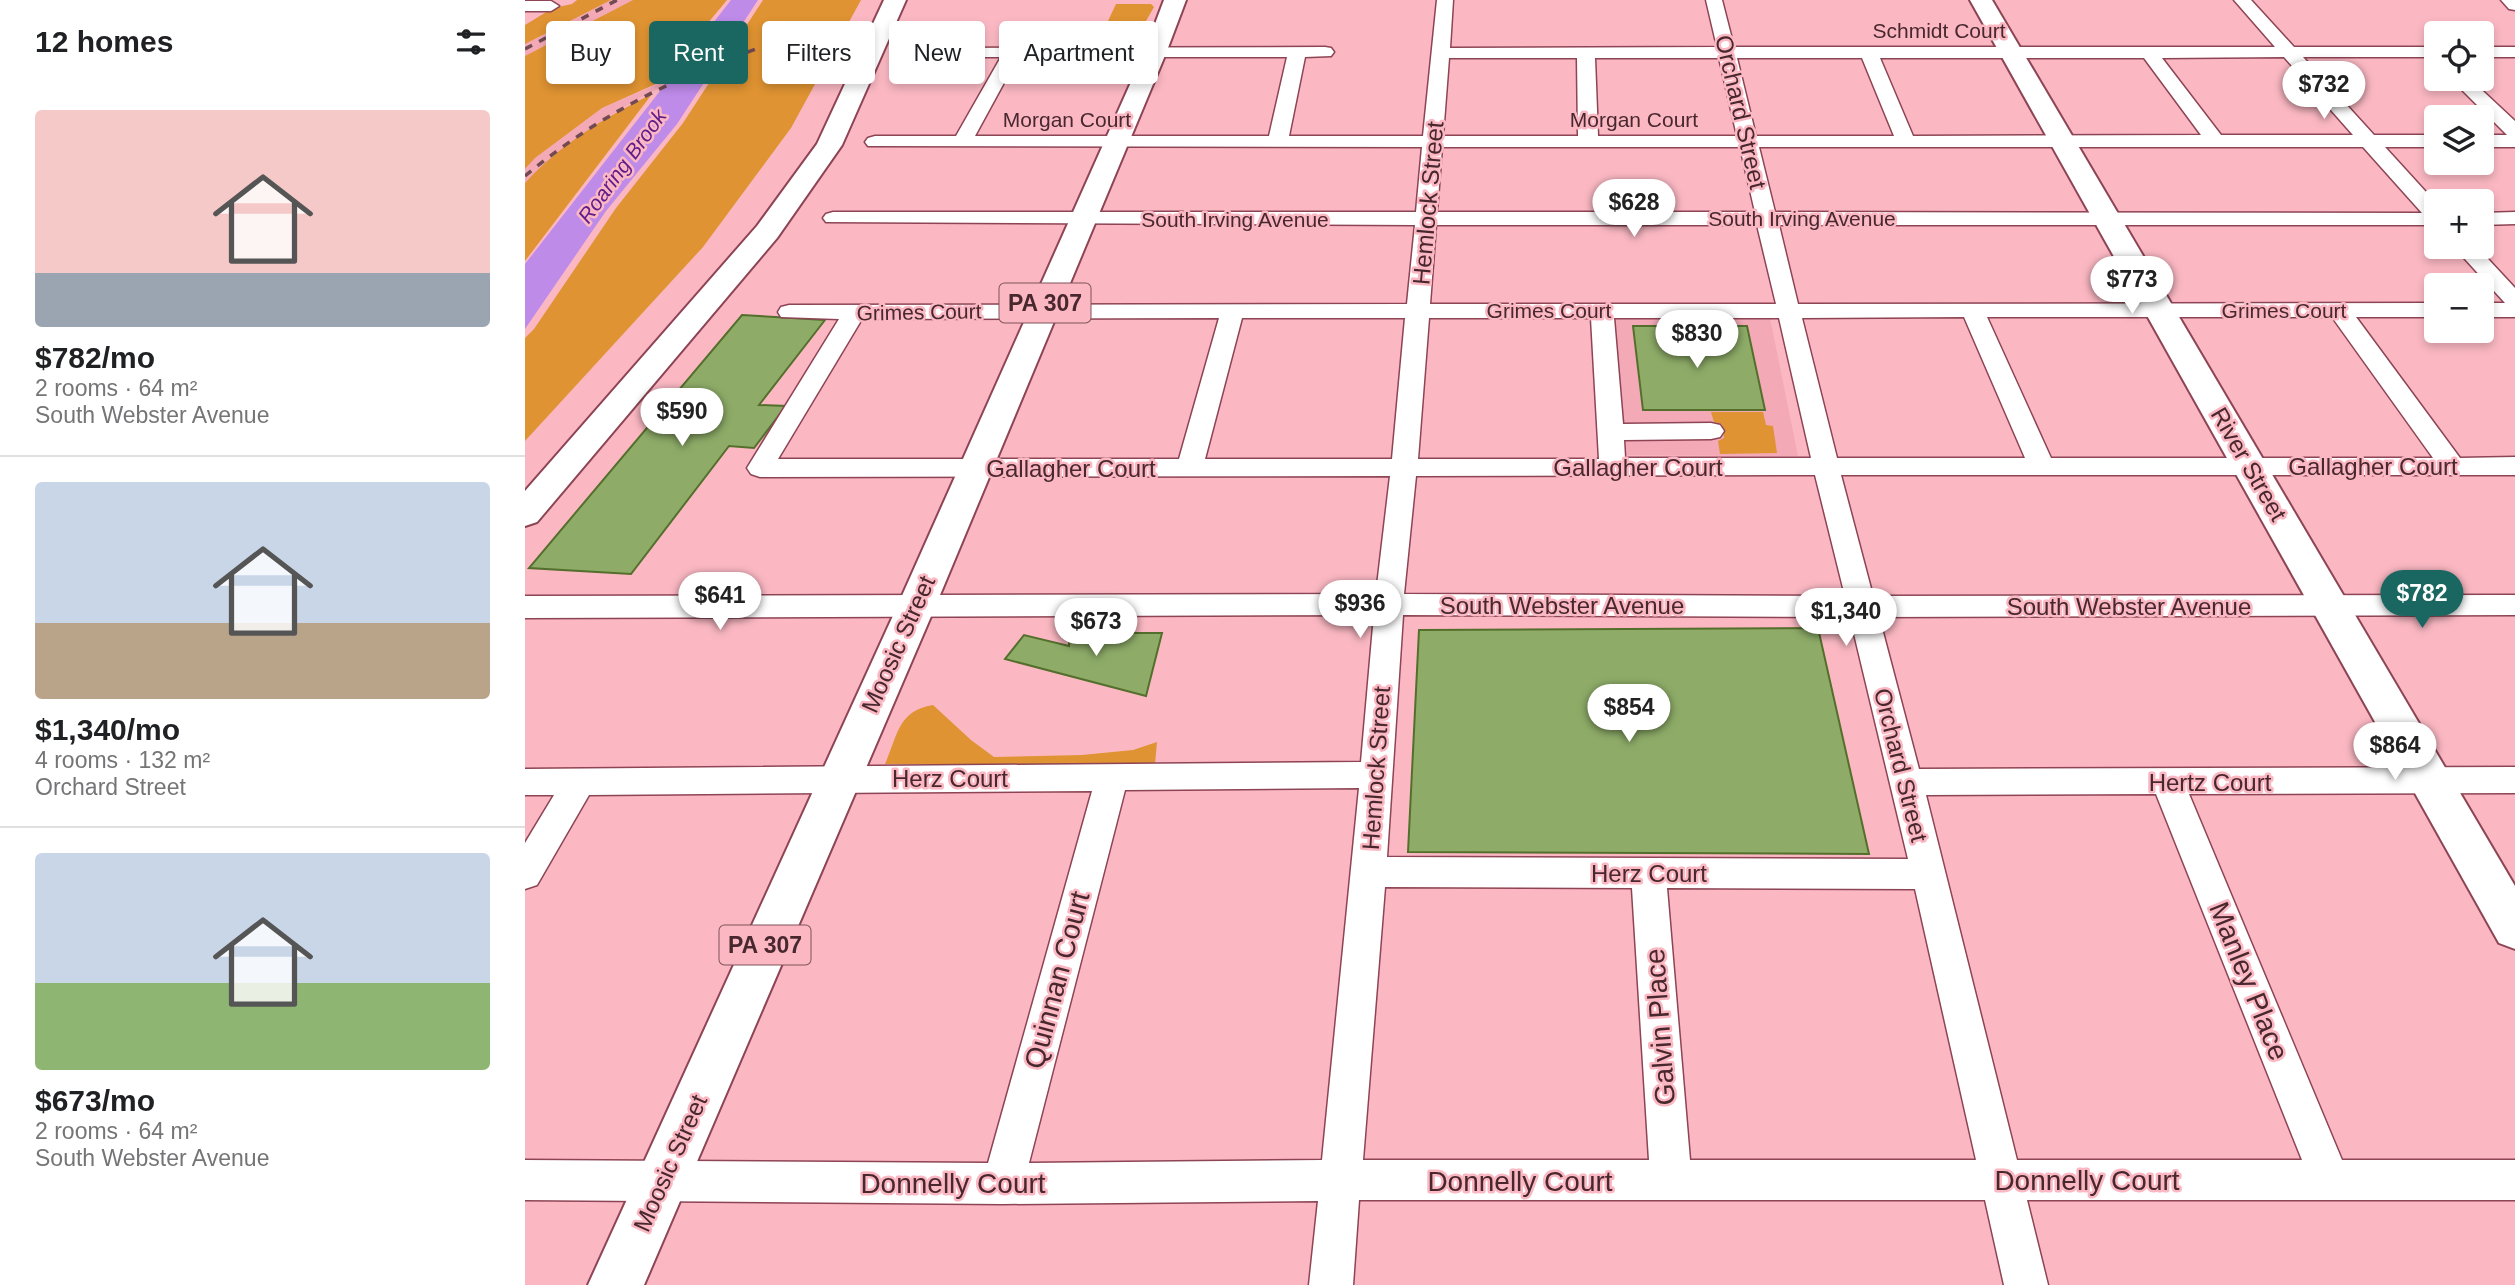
<!DOCTYPE html>
<html lang="en">
<head>
<meta charset="utf-8">
<style>
	:root { --surface:#fff; --page:#f2f2f2; --text:#202124; --muted:#757577; --line:#e0e0e0; --accent:#1a6661 }
	body { margin:0; font-family:Helvetica,sans-serif; background:var(--page); color:var(--text); height:100vh; display:flex; flex-direction:column; font-size:26px; white-space:nowrap }
	* { box-sizing:border-box; margin:0 }
	p { font-size:23px; color:var(--muted) }
	.icon { flex:none; width:38px; height:38px; fill:none; stroke:currentColor; stroke-width:2; stroke-linecap:round; stroke-linejoin:round }
	.map { position:relative; flex:1; overflow:hidden }
	.side { display:flex; flex-direction:column; background:var(--surface); width:525px }
	.side>* { flex:none }
	.top-card { position:absolute; left:21px; top:21px; width:665px; height:63px; display:flex; gap:14px }
	.tools { position:absolute; left:1899px; top:21px; display:grid; gap:14px }
	.tools a { display:grid; place-items:center; width:70px; height:70px; border-radius:7px; background:var(--surface); box-shadow:0 4px 10px #0003; font-size:35px }
	.price { position:absolute; translate:-50% -60px; padding:0 16px; border-radius:24px; background:#fff; color:#222; font-size:23px; line-height:46px; filter:drop-shadow(0 2px 4px #0008) }
	.price::after { content:''; position:absolute; left:50%; top:42px; width:21px; height:16px; margin-left:-10px; background:inherit; clip-path:polygon(0 0,100% 0,50% 100%) }
	.price.selected { background:var(--accent); color:#fff }
	ul { padding:0; list-style:none }
	li { display:grid; align-content:center; gap:14px; height:371px; padding:0 35px }
	li+li { border-top:2px solid var(--line) }
	li span { display:grid; place-items:center; height:217px; border-radius:7px; color:#555 }
	li>.icon { margin-inline-start:auto }
	span .icon { width:126px; height:126px; fill:#fffc; stroke-width:1 }
	li b { font-size:30px }
	h2 { display:flex; justify-content:space-between; align-items:center; height:84px; padding:0 35px; font-size:30px }
	.pill { padding:0 24px; border-radius:7px; background:var(--surface); box-shadow:0 4px 10px #0003; font-size:24px; line-height:63px }
	.pill.selected { background:var(--accent); color:#fff }
	main { display:flex; flex:1; min-height:0 }
	.map>svg:first-child { display:block }
	.built { fill:#f3a9b6 }
	.green { fill:#df9332 }
	.water { fill:#be8be9 }
	.building { fill:#8eac68; stroke:#546f2c; stroke-width:2 }
	.lines { fill:none; stroke-linecap:round; stroke-linejoin:round }
	.minor-casing { stroke:#8d4454; stroke-width:3 }
	.major-casing { stroke:#8d4454; stroke-width:4 }
	.highway-casing { stroke:#8d4454; stroke-width:4 }
	.minor { fill:#fff; fill-rule:evenodd }
	.major { fill:#fff; fill-rule:evenodd }
	.highway { fill:#fff; fill-rule:evenodd }
	.rail { stroke:#724a51; stroke-width:3.5; stroke-dasharray:8 8; stroke-linecap:butt }
	.labels { text-anchor:middle; dominant-baseline:central; stroke-width:5; stroke-linejoin:round; paint-order:stroke }
	.far-street-label { font-size:21px; fill:#48282e; stroke:#fbb8c3 }
	.far-water-label { font-size:21px; font-style:italic; fill:#601d8b; stroke:#fbb8c3 }
	.shield { fill:#fbb8c3; stroke:#7e535b; stroke-width:2 }
	.shield-label { font-size:23px; font-weight:bold; fill:#48282e }
	.street-label { font-size:24px; fill:#48282e; stroke:#fbb8c3 }
	.near-street-label { font-size:28px; fill:#48282e; stroke:#fbb8c3 }
</style>
</head>
<body>
<main>
<section class="side">
<h2>12 homes<svg class="icon" aria-label="filters" viewBox="0 0 24 24"><path d="M4 7h16M4 17h16"/><circle cx="9" cy="7" r="2"/><circle cx="15" cy="17" r="2"/></svg></h2>
<ul>
<li><span style="background:linear-gradient(#f6c9c9 75%,#9aa5b1 0)"><svg class="icon" aria-label="home" viewBox="0 0 24 24"><path d="M3 11l9-7 9 7M6 9v11h12V9"/></svg></span><div><b>$782/mo</b><p>2 rooms · 64 m²</p><p>South Webster Avenue</p></div></li>
<li><span style="background:linear-gradient(#c9d6e8 65%,#b9a48a 0)"><svg class="icon" aria-label="home" viewBox="0 0 24 24"><path d="M3 11l9-7 9 7M6 9v11h12V9"/></svg></span><div><b>$1,340/mo</b><p>4 rooms · 132 m²</p><p>Orchard Street</p></div></li>
<li><span style="background:linear-gradient(#c9d6e8 60%,#8fb573 0)"><svg class="icon" aria-label="home" viewBox="0 0 24 24"><path d="M3 11l9-7 9 7M6 9v11h12V9"/></svg></span><div><b>$673/mo</b><p>2 rooms · 64 m²</p><p>South Webster Avenue</p></div></li>
</ul>
</section>
<div class="map">
<svg width="1990" height="1285" viewBox="0 0 1990 1285">
	<rect width="100%" height="100%" fill="#fbb8c3"/>
	<g class="built">
		<polygon points="86,0 108,0 0,56 0,44"/>
		<polygon points="215,49 223,51 130,90 92,111 48,142 0,183 0,169 10,158 77,108"/>
		<polygon points="1066,313 1244,313 1273,456 1075,455"/>
	</g>
	<g class="green">
		<polygon points="52,0 86,0 0,44 0,25 28,8 47,4"/>
		<polygon points="108,0 202,0 133,83 77,108 10,158 0,169 0,56"/>
		<polygon points="238,0 336,0 266,128 178,247 0,441 0,338 9,329 91,208 158,123"/>
		<polygon points="591,4 626,4 629,7 621,21 583,21"/>
		<path d="M127,94l-127,167v-78c34,-38 82,-67 127,-89z"/>
		<polygon points="1186,412 1238,412 1241,425 1248,426 1252,453 1195,454 1193,441 1199,438 1197,424 1189,422"/>
		<path d="M408,705l38,35 23,17 88,-2 51,-5 24,-8 -2,22h-270c13,-30 13,-53 48,-59z"/>
	</g>
	<polygon class="water" points="206,0 233,0 152,124 81,211 0,329 0,264"/>
	<g class="building">
		<polygon points="217,315 300,320 234,405 261,406 229,448 204,446 106,574 4,568"/>
		<polygon points="1108,326 1170,326 1171,336 1201,336 1199,326 1222,326 1240,410 1118,410"/>
		<polygon points="1293,628 1344,854 883,852 894,630"/>
		<polygon points="544,633 637,633 621,696 480,659 499,635 544,646"/>
	</g>
	<g class="lines">
		<g class="minor-casing">
			<g id="minor">
				<path d="M912,0h16l-3,48 267,-1 -11,-47h16l12,47h541l-41,-47h17l43,47h142v10h-133l71,78h62v12h-51l51,56v22h-657l19,79 638,-1v14h-80l104,141 55,-1v18h-674l32,121 642,-1v20l-636,2 40,152 596,-2v26l-326,1 153,366h173v40h-488l21,85h-44l-19,-85h-626l-6,85h-44l9,-84 -315,3 -478,-4v-40l463,3 104,-372 -503,4 -52,90 -12,4v-46l29,-48h-29v-26l836,-7 13,-147 -849,3v-22l851,-2 14,-118 -630,1 -9,-3 -4,-6 92,-149 -58,-2 -3,-5 3,-5 8,-2 618,-1 8,-79 -589,-3 -3,-4 3,-4 7,-2h583l6,-65 -554,-1 -3,-4 3,-4 7,-2h81l45,-79h-55l-9,-5 3,-4 385,-1 6,1 3,4 -3,4 -26,1 -16,79h134zM493,57h269l-18,79h-294zM1759,57l69,78h-132l-59,-77zM924,58h128l1,78h-135zM1070,58h124l18,78h-139zM1212,58h125l32,78h-138zM1355,58h264l57,77 -288,1zM917,147h298l15,65h-318zM1234,147h604l59,66 -647,-1zM911,225h321l19,79h-346zM1439,317l61,141h-188l-35,-140zM1462,317h345l101,141h-382zM694,318l-40,141h-401l84,-140zM717,318h163l-13,141h-187zM904,318h162l8,141h-181zM1089,318h165l32,140h-186l-1,-18 87,-1 9,-2 4,-6 -4,-6 -9,-2 -88,1zM1290,475l30,121 -441,-2 12,-118zM878,615l447,2 58,242 -521,-2zM834,788l-37,372 -293,3 96,-373zM1631,794l146,366h-285l-91,-365zM860,887l247,1 17,272h-286zM1142,888l248,1 61,271h-286z"/>
				<polygon points="1976,0 1990,0 1990,10 1984,9"/>
				<polygon points="0,1 26,1 34,6 26,11 0,11"/>
				<rect x="1956" y="47" width="34" height="10"/>
				<polygon points="1926,79 1945,79 1990,121 1990,147 1956,147 1956,135 1982,135"/>
				<polygon points="1990,212 1990,224 1956,225 1956,213"/>
				<polygon points="1929,247 1952,247 1990,288 1990,317 1956,317 1956,303 1980,303"/>
			</g>
		</g>
		<g class="major-casing">
			<g id="major">
				<polygon points="639,0 661,0 641,53 410,607 119,1285 63,1285 372,607 619,53"/>
				<polygon points="1445,0 1467,0 1990,886 1990,949 1974,943"/>
			</g>
		</g>
		<g class="highway-casing">
			<polygon id="highway" points="359,0 381,0 317,145 252,238 12,522 0,526 0,491 232,226 292,144"/>
		</g>
		<use href="#minor" class="minor"/>
		<use href="#major" class="major"/>
		<use href="#highway" class="highway"/>
		<g class="rail">
			<polyline points="0,49 92,0"/>
			<path d="M0,176c90,-75 184,-114 295,-148"/>
		</g>
	</g>
	<g class="labels">
		<g class="far-street-label">
			<text x="1414" y="30">Schmidt Court</text>
			<text x="542" y="119">Morgan Court</text>
			<text x="1109" y="119">Morgan Court</text>
			<text x="1277" y="218">South Irving Avenue</text>
			<text x="710" y="219">South Irving Avenue</text>
			<text x="1024" y="310">Grimes Court</text>
			<text x="1759" y="310">Grimes Court</text>
			<text transform="translate(394 312) rotate(-1)">Grimes Court</text>
		</g>
		<g class="far-water-label">
			<text transform="translate(97 166) rotate(-54)">Roaring Brook</text>
		</g>
		<g class="shield">
			<rect x="474.5" y="283.5" width="91" height="39" rx="5"/>
			<rect x="194.5" y="925.5" width="91" height="39" rx="5"/>
		</g>
		<g class="shield-label">
			<text x="520" y="303">PA 307</text>
			<text x="240" y="945">PA 307</text>
		</g>
		<g class="street-label">
			<text transform="translate(1216 112) rotate(77)">Orchard Street</text>
			<text transform="translate(903 203) rotate(-85)">Hemlock Street</text>
			<text transform="translate(1724 464) rotate(60)">River Street</text>
			<text x="1848" y="466">Gallagher Court</text>
			<text x="1113" y="467">Gallagher Court</text>
			<text x="546" y="468">Gallagher Court</text>
			<text x="1037" y="605">South Webster Avenue</text>
			<text x="1604" y="606">South Webster Avenue</text>
			<text transform="translate(373 644) rotate(-66)">Moosic Street</text>
			<text transform="translate(1376 765) rotate(76)">Orchard Street</text>
			<text transform="translate(851 768) rotate(-86)">Hemlock Street</text>
			<text x="425" y="778">Herz Court</text>
			<text x="1685" y="782">Hertz Court</text>
			<text x="1124" y="873">Herz Court</text>
			<text transform="translate(145 1163) rotate(-66)">Moosic Street</text>
		</g>
		<g class="near-street-label">
			<text transform="translate(532 980) rotate(-75)">Quinnan Court</text>
			<text transform="translate(1724 981) rotate(68)">Manley Place</text>
			<text transform="translate(1135 1027) rotate(-94)">Galvin Place</text>
			<text x="1562" y="1180">Donnelly Court</text>
			<text x="995" y="1181">Donnelly Court</text>
			<text x="428" y="1183">Donnelly Court</text>
		</g>
	</g>
</svg>
<div class="tools">
<a><svg class="icon" aria-label="locate" viewBox="0 0 24 24"><circle cx="12" cy="12" r="6"/><path d="M12 2v4M12 18v4M2 12h4M18 12h4"/></svg></a>
<a><svg class="icon" aria-label="layers" viewBox="0 0 24 24"><path d="M12 4l9 5-9 5-9-5zM3 14l9 5 9-5"/></svg></a>
<a>+</a>
<a>−</a>
</div>
<b class="price" style="left:1799px;top:121px">$732</b>
<b class="price" style="left:1109px;top:239px">$628</b>
<b class="price" style="left:1607px;top:316px">$773</b>
<b class="price" style="left:1172px;top:370px">$830</b>
<b class="price" style="left:157px;top:448px">$590</b>
<b class="price selected" style="left:1897px;top:630px">$782</b>
<b class="price" style="left:195px;top:632px">$641</b>
<b class="price" style="left:835px;top:640px">$936</b>
<b class="price" style="left:1321px;top:648px">$1,340</b>
<b class="price" style="left:571px;top:658px">$673</b>
<b class="price" style="left:1104px;top:744px">$854</b>
<b class="price" style="left:1870px;top:782px">$864</b>
<div class="top-card">
<a class="pill">Buy</a>
<a class="pill selected">Rent</a>
<a class="pill">Filters</a>
<a class="pill">New</a>
<a class="pill">Apartment</a>
</div>
</div>
</main>
</body>
</html>
